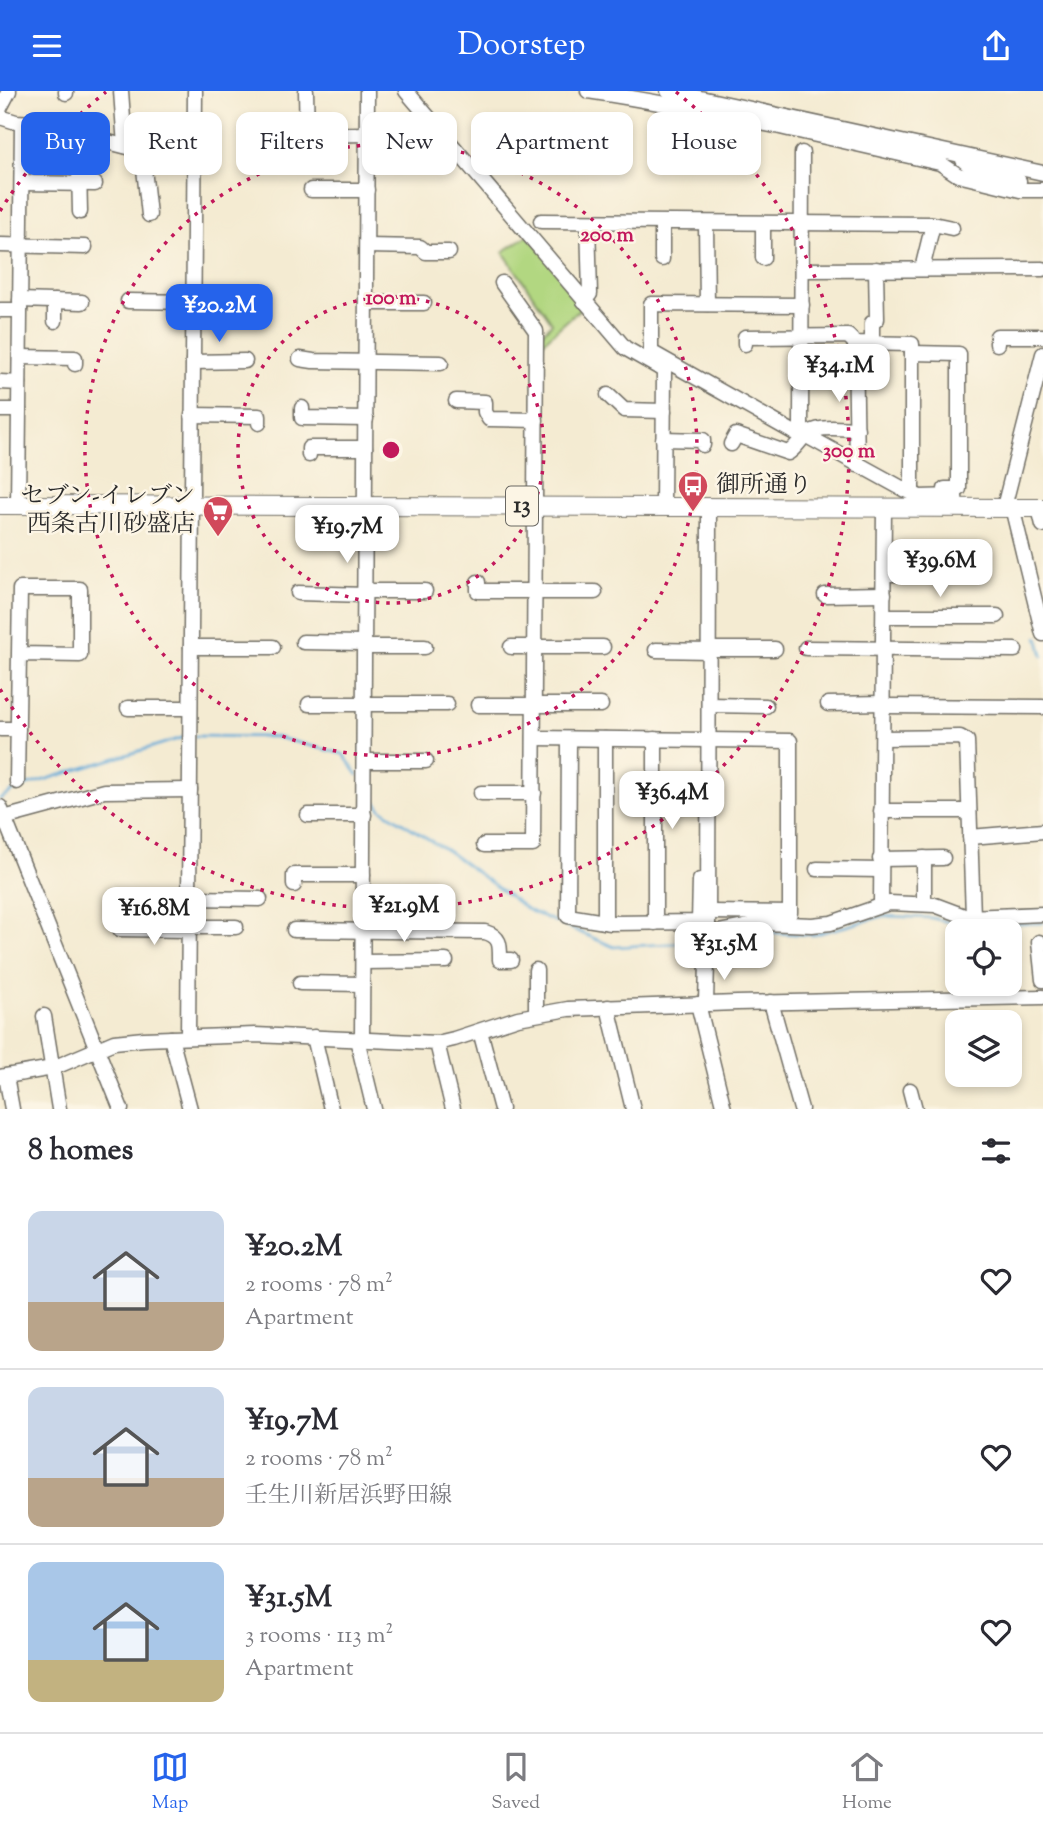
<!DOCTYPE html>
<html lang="en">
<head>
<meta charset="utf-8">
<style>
	:root { --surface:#fff; --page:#f2f2f3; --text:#2b2b33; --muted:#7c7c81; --line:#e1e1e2; --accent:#2563eb }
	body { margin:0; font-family:"Sorts Mill Goudy","Noto Serif JP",serif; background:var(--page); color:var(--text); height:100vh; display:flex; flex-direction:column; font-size:26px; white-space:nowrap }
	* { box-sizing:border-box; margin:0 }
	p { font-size:23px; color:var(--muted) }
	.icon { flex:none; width:38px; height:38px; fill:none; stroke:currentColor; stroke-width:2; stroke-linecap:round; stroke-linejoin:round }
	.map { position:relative; height:1018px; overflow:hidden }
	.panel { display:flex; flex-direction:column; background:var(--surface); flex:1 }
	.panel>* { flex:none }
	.top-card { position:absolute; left:21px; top:21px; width:1001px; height:63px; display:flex; gap:14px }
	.tools { position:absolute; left:945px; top:828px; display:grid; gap:14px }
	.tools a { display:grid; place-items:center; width:77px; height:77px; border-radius:14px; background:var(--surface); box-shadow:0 4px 10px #0003; font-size:35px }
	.price { position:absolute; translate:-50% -60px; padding:0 16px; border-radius:14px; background:#fff; color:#222; font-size:23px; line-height:46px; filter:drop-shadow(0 2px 4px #0008) }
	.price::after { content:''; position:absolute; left:50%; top:42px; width:21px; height:16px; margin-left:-10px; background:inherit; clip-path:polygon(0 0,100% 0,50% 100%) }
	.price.current { background:var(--accent); color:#fff }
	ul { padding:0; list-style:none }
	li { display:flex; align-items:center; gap:21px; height:175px; padding:0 28px }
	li+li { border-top:2px solid var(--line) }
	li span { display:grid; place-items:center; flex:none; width:196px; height:140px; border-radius:14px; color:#555 }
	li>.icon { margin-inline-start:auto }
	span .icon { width:84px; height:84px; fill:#fffc; stroke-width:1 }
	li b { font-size:30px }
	h2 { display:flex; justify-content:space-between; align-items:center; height:84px; padding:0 28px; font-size:30px }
	.chip { padding:0 24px; border-radius:14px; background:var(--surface); box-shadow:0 4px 10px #0003; font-size:24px; line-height:63px }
	.chip.current { background:var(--accent); color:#fff }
	header { display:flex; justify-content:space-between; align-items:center; height:91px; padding:0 28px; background:var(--accent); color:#fff; font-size:32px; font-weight:600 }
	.tab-bar { display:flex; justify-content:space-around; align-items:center; height:98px; border-top:2px solid var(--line); background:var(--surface); font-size:19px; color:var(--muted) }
	.tab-bar a { display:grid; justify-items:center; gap:4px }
	.tab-bar .current { color:var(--accent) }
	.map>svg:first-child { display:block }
	.green { fill:#b2d781; stroke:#6e8156; stroke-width:2 }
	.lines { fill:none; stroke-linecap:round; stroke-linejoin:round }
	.stream { stroke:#62aad9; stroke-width:2.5 }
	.minor-casing { stroke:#716e65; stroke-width:17 }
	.major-casing { stroke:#716e65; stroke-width:20 }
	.minor { stroke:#fff; stroke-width:14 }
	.major { stroke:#fff; stroke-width:18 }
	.ring { fill:none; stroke:#c2185b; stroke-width:3.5; stroke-dasharray:3.5 7 }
	.labels { text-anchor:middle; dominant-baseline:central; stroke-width:5; stroke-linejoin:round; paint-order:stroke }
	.shield { fill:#fcf5e5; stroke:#6a6863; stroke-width:2 }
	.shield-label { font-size:23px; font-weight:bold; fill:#2b2b2b }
	.poi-label { font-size:24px; fill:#2b2b2b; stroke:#fcf5e5; text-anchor:start }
	.centre { fill:#c2185b; stroke:#fcf5e5; stroke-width:3.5 }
	.ring-label { font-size:21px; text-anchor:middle; font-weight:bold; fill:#c2185b; stroke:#fcf5e5; stroke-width:5; stroke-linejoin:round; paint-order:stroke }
</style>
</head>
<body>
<header><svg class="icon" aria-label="menu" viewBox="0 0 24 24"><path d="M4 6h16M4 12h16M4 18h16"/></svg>Doorstep<svg class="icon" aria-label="share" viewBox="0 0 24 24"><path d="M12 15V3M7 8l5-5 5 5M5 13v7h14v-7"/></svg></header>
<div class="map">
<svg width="1043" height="1018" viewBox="0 0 1043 1018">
	<rect width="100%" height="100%" fill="#fcf5e5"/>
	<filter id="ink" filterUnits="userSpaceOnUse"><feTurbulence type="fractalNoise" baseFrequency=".0143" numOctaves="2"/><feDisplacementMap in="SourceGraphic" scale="14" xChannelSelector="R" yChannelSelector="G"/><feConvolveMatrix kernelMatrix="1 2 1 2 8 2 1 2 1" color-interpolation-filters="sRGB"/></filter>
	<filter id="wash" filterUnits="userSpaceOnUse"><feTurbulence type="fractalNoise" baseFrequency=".00686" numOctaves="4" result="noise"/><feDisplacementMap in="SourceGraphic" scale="28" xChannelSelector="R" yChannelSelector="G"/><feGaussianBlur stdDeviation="1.57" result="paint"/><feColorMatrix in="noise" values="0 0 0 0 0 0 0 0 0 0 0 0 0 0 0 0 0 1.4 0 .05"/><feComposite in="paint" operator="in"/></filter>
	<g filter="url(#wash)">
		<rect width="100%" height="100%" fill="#f4ebd2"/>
		<polygon class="green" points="528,144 587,212 543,251 539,245 552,232 503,161"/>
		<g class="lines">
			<g class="stream">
				<polyline points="1038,546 1043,565"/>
				<polyline points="195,645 275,646 343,663 358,684"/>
				<polyline points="369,701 381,718 449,761 528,819 614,856 715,850 759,841 813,844 884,825 932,827 968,836 1043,832"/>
				<polyline points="0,708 18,697 185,646"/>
			</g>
		</g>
	</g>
	<g filter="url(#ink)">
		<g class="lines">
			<g class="minor-casing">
				<g id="minor">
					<polyline points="121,0 125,55"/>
					<polyline points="306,0 307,44 367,43"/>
					<polyline points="406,0 625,257 660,277"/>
					<path d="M588,0c118,18 235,45 352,72l18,12 62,15h22"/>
					<polyline points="668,0 1043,82"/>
					<polyline points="66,2 66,0"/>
					<polyline points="0,17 9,0"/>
					<polyline points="0,26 16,31 34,32 194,73"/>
					<polyline points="142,59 149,124"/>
					<polyline points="802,62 801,336 805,344"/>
					<polyline points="963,69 970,75 1019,90"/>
					<polyline points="79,76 80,121"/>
					<polyline points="22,92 95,93"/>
					<polyline points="311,99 367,99"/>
					<polyline points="541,130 933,133 952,137"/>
					<polyline points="662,132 662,168"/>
					<polyline points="706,133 707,213"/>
					<polyline points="763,133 763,167"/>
					<polyline points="0,154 85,156"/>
					<polyline points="367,155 420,156 426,161 449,161"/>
					<polyline points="922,178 933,133"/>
					<polyline points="802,179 1043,178"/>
					<polyline points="20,209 82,211"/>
					<polyline points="128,210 193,211"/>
					<polyline points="584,210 590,203 588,131"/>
					<polyline points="366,212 424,212"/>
					<polyline points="802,214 651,213 651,261 793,341 805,344 905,399 920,406 955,405 956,416"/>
					<polyline points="0,219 20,219"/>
					<polyline points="55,230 55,210"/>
					<polyline points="855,252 857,374"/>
					<polyline points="745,253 745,246 848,245 855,252 912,253 912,402"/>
					<polyline points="872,253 872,232 877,228 876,178"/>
					<polyline points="997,253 997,245 1043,245"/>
					<polyline points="912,262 959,263 959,398 945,398"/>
					<polyline points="20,266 75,267 75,273"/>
					<polyline points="300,268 313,270 441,272"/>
					<polyline points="193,271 245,270"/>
					<polyline points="0,291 19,292"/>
					<polyline points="608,304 624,319 664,320"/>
					<polyline points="456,310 485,311 485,321 489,328 536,329"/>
					<polyline points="302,317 302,327 366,328"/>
					<polyline points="0,319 19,319"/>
					<polyline points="192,324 259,325 259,332"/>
					<polyline points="663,348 703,349 703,354"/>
					<path d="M731,353l5,-9 52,18c8,-5 10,-11 17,-17 12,-12 37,-7 52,-7"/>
					<polyline points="309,364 309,357 365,357"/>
					<polyline points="18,414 22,32"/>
					<polyline points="663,416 664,280 661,278 664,271"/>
					<polyline points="709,416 708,843 765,832 812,834 831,832 889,812 935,814 967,826 1043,823"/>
					<polyline points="1004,416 1043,263"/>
					<polyline points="1012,416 1043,543"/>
					<polyline points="1039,417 1043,434"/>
					<polyline points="884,483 951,483"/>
					<polyline points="478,491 478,500 535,500"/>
					<polyline points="365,500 425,500"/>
					<polyline points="535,501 595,501"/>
					<polyline points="298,502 365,504"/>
					<polyline points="825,504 884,503"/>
					<polyline points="884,525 997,525"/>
					<polyline points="303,551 364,552"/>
					<polyline points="191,556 273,556"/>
					<polyline points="364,556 425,556"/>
					<polyline points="511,556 603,556"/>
					<polyline points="806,557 1015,559"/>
					<polyline points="709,558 775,558"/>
					<polyline points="656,559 709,560"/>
					<polyline points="309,613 447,613"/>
					<polyline points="828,613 884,612"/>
					<polyline points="478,614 601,614"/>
					<polyline points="709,614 766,615"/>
					<polyline points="884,615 1043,616"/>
					<polyline points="128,617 190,617"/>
					<polyline points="0,638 18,638"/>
					<polyline points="534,647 790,650 790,822 709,821"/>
					<polyline points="883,647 960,646 967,650 973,825"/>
					<polyline points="569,648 568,825 611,832 699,831 700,789"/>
					<polyline points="605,648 605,831"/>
					<polyline points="655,648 655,832"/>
					<polyline points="364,670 426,670"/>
					<polyline points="17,691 20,498 80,498 80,564 19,563"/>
					<polyline points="481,702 534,702"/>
					<polyline points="0,716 121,1018"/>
					<polyline points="881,720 969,720"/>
					<polyline points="308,724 364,724"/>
					<polyline points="0,728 104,700 190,699"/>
					<polyline points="970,746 1043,740"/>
					<polyline points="484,754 533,754 536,240 502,192"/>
					<polyline points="924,767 924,812"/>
					<polyline points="880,768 943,767"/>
					<polyline points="817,778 880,779"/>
					<polyline points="294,794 294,784 363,784"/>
					<polyline points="189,807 260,808"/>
					<polyline points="881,814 884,416"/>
					<polyline points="189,836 236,836"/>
					<polyline points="120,838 189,839"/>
					<path d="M294,839l191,2c16,5 15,13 15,28h11"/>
					<polyline points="1039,851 1043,889"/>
					<polyline points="363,871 446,870"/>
					<polyline points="536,879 536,923"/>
					<polyline points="300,892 363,893"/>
					<polyline points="972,892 972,907"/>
					<polyline points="771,911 801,1018"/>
					<polyline points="698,913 724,1018"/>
					<polyline points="706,913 707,869"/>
					<polyline points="608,916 633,1018"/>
					<polyline points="44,925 59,1018"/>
					<polyline points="480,940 501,1018"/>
					<polyline points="188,946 195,0"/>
					<polyline points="314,946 331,1018"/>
					<polyline points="171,947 190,1018"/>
					<polyline points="357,948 374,1018"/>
					<polyline points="362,948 367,0"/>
					<polyline points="437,952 453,1018"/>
					<polyline points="6,985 12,1018"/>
					<polyline points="0,986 53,977 114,951 144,948 255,944 437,952 454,948 518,927 568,918 737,912 1043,906"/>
					<polyline points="910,999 915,1018"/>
				</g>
			</g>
			<g class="major-casing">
				<polyline id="major" points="0,414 1043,417"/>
			</g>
			<use href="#minor" class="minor"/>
			<use href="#major" class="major"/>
		</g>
	</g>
	<g class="ring">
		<circle cx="391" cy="359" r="153"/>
		<circle cx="391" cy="359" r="306"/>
		<path d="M0 120A458 458 0 0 1 106 1M676 1A458 458 0 1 1 0 598"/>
	</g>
	<defs>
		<g id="bus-pin" transform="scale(1.575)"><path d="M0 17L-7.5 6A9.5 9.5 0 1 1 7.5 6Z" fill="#d1495b" stroke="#fcf5e5"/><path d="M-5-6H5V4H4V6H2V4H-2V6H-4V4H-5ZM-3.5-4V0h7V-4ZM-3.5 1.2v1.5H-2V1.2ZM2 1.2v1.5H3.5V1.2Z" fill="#fff"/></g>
		<g id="supermarket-pin" transform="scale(1.575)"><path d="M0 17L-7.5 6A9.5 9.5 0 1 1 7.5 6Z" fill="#d1495b" stroke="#fcf5e5"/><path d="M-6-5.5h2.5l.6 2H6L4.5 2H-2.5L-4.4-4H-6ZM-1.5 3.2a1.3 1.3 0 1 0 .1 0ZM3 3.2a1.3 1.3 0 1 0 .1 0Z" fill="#fff"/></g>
	</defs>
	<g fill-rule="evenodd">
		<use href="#bus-pin" x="693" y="395"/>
		<use href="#supermarket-pin" x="218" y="420"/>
	</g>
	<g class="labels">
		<rect class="shield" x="506" y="395.5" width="32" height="39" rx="5"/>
		<g class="shield-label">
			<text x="522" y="415">13</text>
		</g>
		<g class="poi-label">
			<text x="716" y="395">御所通り</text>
			<text x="195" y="406" text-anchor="end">セブン-イレブン<tspan x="195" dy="28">西条古川砂盛店</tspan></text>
		</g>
	</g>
	<circle cx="391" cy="359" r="10" class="centre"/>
	<g class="ring-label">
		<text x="607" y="150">200 m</text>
		<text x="391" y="213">100 m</text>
		<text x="849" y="366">300 m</text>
	</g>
</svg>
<div class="tools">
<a><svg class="icon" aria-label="locate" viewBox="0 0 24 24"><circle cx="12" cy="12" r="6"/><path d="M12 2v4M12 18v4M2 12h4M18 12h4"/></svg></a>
<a><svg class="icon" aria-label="layers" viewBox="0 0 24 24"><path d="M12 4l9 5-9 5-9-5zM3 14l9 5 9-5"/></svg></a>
</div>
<b class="price current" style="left:219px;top:253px">¥20.2M</b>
<b class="price" style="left:839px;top:313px">¥34.1M</b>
<b class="price" style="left:347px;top:474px">¥19.7M</b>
<b class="price" style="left:940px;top:508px">¥39.6M</b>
<b class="price" style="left:672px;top:740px">¥36.4M</b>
<b class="price" style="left:404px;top:853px">¥21.9M</b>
<b class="price" style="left:154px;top:856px">¥16.8M</b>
<b class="price" style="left:724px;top:891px">¥31.5M</b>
<div class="top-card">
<a class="chip current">Buy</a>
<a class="chip">Rent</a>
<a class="chip">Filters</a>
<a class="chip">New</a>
<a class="chip">Apartment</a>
<a class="chip">House</a>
</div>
</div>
<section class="panel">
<h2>8 homes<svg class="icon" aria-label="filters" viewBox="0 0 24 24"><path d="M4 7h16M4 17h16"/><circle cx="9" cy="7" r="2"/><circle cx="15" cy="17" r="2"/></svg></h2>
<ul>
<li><span style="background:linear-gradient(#c9d6e8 65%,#b9a48a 0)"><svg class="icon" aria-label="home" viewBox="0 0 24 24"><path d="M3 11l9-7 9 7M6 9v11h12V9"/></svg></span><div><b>¥20.2M</b><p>2 rooms · 78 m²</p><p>Apartment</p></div><svg class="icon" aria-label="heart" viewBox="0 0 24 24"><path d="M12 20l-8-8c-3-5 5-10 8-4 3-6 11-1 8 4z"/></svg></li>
<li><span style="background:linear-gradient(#c9d6e8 65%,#b9a48a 0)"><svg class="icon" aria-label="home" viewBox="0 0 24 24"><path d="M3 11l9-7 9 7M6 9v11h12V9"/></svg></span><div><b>¥19.7M</b><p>2 rooms · 78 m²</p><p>壬生川新居浜野田線</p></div><svg class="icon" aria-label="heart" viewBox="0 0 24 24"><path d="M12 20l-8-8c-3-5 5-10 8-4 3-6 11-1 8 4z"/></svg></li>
<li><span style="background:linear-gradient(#a9c7e8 70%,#c2b280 0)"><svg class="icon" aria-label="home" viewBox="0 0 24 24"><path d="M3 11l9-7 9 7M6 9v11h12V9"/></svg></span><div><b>¥31.5M</b><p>3 rooms · 113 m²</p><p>Apartment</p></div><svg class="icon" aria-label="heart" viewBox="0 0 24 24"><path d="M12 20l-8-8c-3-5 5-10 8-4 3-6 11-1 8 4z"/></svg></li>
</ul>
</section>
<nav class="tab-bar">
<a class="current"><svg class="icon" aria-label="map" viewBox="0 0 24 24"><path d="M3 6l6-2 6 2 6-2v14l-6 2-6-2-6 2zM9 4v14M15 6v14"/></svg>Map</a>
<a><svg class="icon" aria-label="saved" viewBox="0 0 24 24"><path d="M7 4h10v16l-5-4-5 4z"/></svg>Saved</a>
<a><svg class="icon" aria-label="home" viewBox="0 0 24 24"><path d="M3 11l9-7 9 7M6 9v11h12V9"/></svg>Home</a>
</nav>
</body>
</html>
